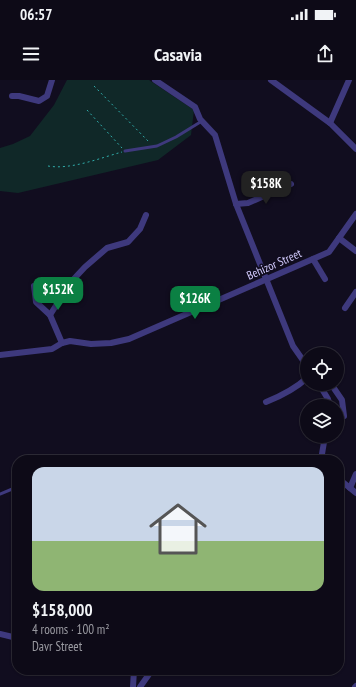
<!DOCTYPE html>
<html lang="en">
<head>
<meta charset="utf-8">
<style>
	:root { --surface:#0d0a17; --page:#161320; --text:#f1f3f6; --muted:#9a9aa1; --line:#2d2b36; --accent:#0b8043 }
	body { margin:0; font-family:"PT Sans Narrow",sans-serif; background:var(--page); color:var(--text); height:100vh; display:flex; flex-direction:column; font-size:15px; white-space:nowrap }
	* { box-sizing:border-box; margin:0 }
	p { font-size:13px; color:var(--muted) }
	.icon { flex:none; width:22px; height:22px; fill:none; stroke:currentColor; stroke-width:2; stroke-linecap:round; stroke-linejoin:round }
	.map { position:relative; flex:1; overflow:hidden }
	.drawer { position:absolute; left:12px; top:375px; width:332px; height:220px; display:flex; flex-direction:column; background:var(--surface); border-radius:16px; box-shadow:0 1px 3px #0004,0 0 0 1px var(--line) }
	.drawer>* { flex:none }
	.tools { position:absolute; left:300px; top:267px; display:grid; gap:8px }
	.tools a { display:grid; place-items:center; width:44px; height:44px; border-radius:50%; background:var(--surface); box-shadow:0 1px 3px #0004,0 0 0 1px var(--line); font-size:20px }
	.price { position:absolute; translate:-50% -34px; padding:0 9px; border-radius:8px; background:var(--accent); color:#fff; font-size:13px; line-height:26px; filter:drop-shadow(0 1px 2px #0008) }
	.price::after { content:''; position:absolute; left:50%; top:24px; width:12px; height:9px; margin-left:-6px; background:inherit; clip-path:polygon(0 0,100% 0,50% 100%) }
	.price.current { background:#222; color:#fff }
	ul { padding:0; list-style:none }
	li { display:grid; align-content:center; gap:8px; height:212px; padding:0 20px }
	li+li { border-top:1px solid var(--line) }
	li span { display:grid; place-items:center; height:124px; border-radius:12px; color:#555 }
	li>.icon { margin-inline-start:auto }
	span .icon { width:72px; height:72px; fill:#fffc; stroke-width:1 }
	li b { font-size:17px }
	.status { display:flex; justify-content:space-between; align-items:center; height:28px; padding:0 20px; background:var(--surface); direction:ltr }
	.status svg { height:11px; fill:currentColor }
	header { display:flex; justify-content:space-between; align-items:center; height:52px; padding:0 20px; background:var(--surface); font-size:18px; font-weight:800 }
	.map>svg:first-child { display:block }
	.green { fill:#102828 }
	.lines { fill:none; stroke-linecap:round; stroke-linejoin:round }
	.path { stroke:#30adab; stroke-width:1; stroke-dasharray:2 3; stroke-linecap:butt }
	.lane { stroke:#3e397d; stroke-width:3 }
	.street { stroke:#3e397d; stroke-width:6 }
	.labels { text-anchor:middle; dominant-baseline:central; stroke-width:3.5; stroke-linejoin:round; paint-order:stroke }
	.street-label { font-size:12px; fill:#d3cbfe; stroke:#110d1f }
</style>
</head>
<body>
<div class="status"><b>06:57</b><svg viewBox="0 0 49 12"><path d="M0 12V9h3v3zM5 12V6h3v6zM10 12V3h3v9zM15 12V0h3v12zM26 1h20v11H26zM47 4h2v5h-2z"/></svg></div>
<header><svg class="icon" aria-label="menu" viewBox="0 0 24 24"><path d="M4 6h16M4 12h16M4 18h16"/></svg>Casavia<svg class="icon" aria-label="share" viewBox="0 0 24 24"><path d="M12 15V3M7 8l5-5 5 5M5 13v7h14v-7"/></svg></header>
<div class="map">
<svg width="356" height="607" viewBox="0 0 356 607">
	<rect width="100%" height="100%" fill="#110d1f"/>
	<polygon class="green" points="67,0 149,0 194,30 191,55 158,80 18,113 0,111 0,68 13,64 30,56 54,25"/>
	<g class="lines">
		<g class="path">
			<polyline points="94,6 150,63"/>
			<polyline points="87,30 122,68"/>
			<path d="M48,86c23,4 52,-8 74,-14"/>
		</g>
		<g class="lane">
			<polyline points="125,71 157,66 176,57 202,41"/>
			<polyline points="0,414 17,407"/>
		</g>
		<g class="street">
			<polyline points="155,0 195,27 200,39 215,55 236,124 293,266 307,286"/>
			<polyline points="271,0 330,43 356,69"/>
			<polyline points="12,16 19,16 39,21 47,16 52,0"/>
			<polyline points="330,43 349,0"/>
			<polyline points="236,124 248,123 291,104"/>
			<polyline points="339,158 356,171"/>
			<polyline points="313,179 325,199"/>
			<polyline points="34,206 36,222 50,235 62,263"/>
			<polyline points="345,228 356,212"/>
			<polyline points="50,235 71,202 85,187 107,168 128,162 140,149 146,135"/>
			<polyline points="0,275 52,269 62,263 70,261 91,264 111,263 129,259 329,172 356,134"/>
			<polyline points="319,304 328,319 330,326"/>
			<polyline points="331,304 342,320 344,336"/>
			<path d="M266,322c15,-6 29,-13 41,-24"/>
			<polyline points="321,380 325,356"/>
			<polyline points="339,399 356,413"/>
			<polyline points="350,408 356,394"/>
			<polyline points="0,554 17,558"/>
			<polyline points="133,607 134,590"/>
			<polyline points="140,607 152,590"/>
			<polyline points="355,607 356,606"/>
		</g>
	</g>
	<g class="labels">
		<g class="street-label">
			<text transform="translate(274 184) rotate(-24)">Behizor Street</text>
		</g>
	</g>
</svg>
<div class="tools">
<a><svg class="icon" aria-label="locate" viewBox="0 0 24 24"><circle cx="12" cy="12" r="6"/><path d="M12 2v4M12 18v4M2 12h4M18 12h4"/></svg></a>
<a><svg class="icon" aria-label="layers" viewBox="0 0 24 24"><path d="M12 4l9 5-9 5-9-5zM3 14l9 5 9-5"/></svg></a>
</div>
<b class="price current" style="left:266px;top:125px">$158K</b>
<b class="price" style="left:58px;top:231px">$152K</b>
<b class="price" style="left:195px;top:240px">$126K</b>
<section class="drawer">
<ul>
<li><span style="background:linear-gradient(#c9d6e8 60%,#8fb573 0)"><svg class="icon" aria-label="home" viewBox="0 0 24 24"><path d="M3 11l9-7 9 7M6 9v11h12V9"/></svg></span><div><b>$158,000</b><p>4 rooms · 100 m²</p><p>Davr Street</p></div></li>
</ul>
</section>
</div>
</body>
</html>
